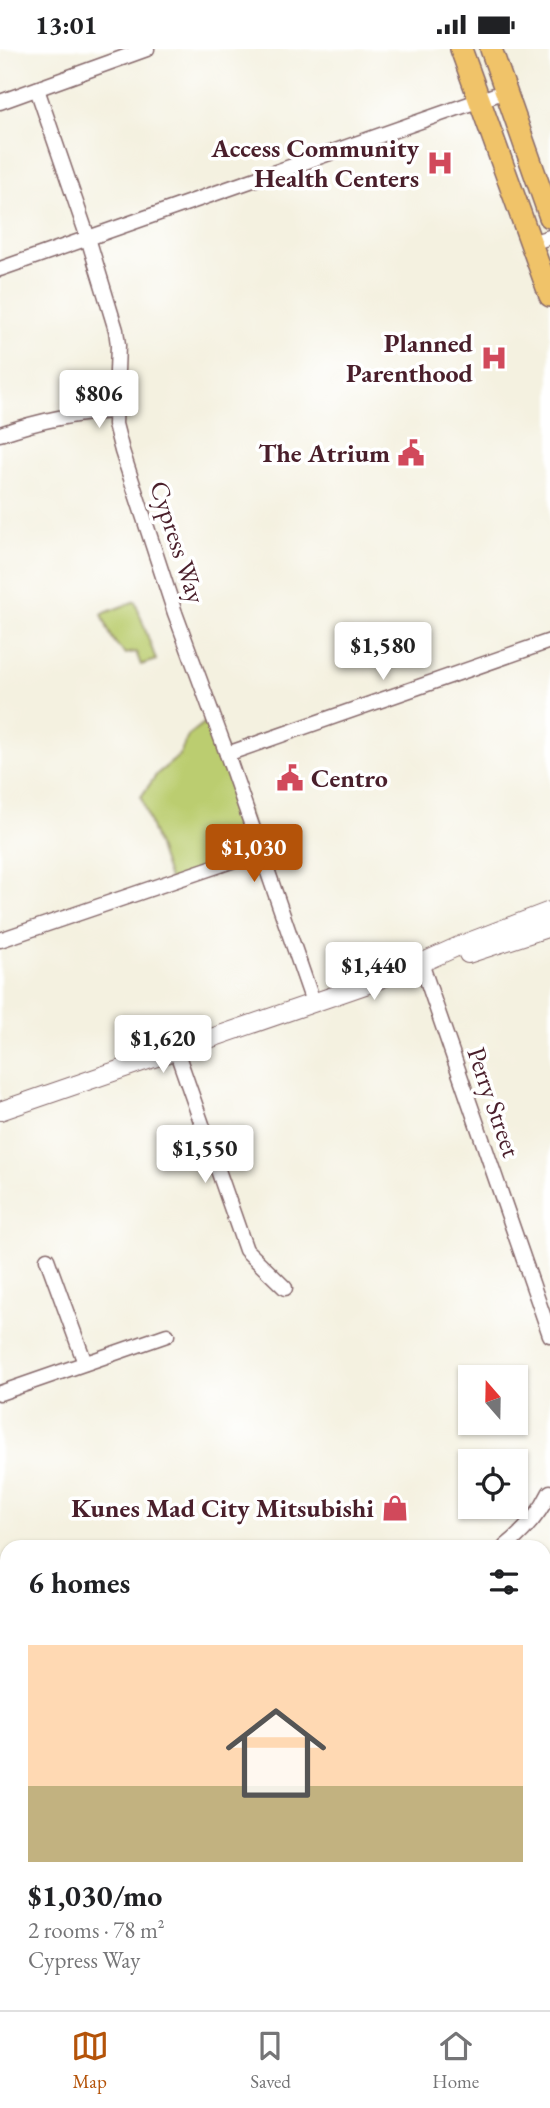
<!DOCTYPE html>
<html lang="en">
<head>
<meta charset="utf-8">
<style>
	:root { --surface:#fff; --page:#f6f6f6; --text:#202124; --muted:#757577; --line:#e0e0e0; --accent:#b45309 }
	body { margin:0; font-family:"EB Garamond",serif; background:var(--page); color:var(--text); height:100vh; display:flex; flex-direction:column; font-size:26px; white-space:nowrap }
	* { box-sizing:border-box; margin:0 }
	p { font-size:23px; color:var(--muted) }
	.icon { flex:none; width:38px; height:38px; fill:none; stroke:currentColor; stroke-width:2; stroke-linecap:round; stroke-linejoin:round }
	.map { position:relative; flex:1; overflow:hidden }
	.sheet { position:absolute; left:0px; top:1491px; width:551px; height:471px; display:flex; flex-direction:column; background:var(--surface); border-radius:21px 21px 0 0; box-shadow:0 2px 5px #0004 }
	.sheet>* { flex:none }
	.needle { width:46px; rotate:340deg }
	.fabs { position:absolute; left:458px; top:1316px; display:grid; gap:14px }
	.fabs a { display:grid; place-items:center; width:70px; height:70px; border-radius:0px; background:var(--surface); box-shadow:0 2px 5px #0004; font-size:35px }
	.price { position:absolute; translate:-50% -60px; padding:0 16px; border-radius:7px; background:#fff; color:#222; font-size:23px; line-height:46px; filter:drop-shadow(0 2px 4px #0008) }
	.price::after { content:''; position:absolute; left:50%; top:42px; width:21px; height:16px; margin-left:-10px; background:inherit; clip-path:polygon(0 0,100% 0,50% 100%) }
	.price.current { background:var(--accent); color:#fff }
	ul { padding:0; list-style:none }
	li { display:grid; align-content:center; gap:14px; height:371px; padding:0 28px }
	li+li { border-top:2px solid var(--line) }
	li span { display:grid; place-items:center; height:217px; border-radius:0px; color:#555 }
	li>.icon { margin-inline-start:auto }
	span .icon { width:126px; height:126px; fill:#fffc; stroke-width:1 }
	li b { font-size:30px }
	h2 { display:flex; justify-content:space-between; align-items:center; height:84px; padding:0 28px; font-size:30px }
	.status { display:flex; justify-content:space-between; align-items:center; height:49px; padding:0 35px; background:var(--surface); direction:ltr }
	.status svg { height:19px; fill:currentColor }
	.tab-bar { display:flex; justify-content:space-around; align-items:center; height:98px; border-top:2px solid var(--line); background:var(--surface); font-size:19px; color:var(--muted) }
	.tab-bar a { display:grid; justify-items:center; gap:4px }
	.tab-bar .current { color:var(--accent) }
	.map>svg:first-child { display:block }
	.green { fill:#bbcd70; stroke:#82764e; stroke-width:2 }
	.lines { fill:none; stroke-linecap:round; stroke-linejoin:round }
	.minor-casing { stroke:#86686a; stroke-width:17 }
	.tertiary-casing { stroke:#86686a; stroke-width:20 }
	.primary-casing { stroke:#86686a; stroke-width:24 }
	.motorway-casing { stroke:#86686a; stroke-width:27 }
	.minor { stroke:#fff; stroke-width:14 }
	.tertiary { stroke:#fff; stroke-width:18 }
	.primary { stroke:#f0c369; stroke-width:21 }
	.motorway { stroke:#f0c369; stroke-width:24 }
	.labels { text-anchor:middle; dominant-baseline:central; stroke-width:7; stroke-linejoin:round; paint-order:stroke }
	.poi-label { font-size:26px; font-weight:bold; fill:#4a1f2b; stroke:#fff; text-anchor:end }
	.street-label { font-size:26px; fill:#4a1f2b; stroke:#fff }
</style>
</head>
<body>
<div class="status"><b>13:01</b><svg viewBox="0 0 49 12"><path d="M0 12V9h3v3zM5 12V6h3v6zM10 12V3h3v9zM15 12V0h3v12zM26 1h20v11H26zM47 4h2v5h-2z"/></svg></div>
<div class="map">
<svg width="550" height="1961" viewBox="0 0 550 1961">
	<rect width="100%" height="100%" fill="#fff"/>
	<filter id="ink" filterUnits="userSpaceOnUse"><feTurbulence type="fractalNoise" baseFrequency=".0143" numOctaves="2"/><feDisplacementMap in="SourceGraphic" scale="14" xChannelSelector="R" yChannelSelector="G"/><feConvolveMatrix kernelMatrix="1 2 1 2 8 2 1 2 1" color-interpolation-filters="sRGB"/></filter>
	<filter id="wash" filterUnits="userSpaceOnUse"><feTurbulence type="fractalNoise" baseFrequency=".00686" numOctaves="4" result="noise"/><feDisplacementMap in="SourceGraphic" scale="28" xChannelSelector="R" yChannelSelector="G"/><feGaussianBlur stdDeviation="1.57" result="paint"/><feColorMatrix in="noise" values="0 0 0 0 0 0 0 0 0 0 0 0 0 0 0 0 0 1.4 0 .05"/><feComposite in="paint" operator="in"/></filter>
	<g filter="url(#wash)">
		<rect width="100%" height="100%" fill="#f4f1e0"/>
		<g class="green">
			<path d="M135,552l21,59 -15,5 -5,-13 -10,2c-14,-11 -18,-24 -24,-40z"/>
			<polygon points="213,667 261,802 170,833 141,748 157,725 179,707 188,687"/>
		</g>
	</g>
	<g filter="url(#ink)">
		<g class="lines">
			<g class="minor-casing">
				<g id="minor">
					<polyline points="37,40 88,189 116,281 118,296 115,375 122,402 175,564 227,705 313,953"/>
					<polyline points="0,53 147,0"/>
					<polyline points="531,194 550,188"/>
					<polyline points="0,220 506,42"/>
					<path d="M0,385c38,-13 74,-21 114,-23"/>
					<polyline points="227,705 550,592"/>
					<polyline points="0,891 261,802"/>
					<polyline points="421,914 550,1286"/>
					<polyline points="176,1001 246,1201 285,1239"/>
					<polyline points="47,1210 85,1314"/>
					<polyline points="0,1344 167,1286"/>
					<path d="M505,1498c20,-16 34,-32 45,-55"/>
					<polyline points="0,1806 7,1803"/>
				</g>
			</g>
			<g class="tertiary-casing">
				<g id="tertiary">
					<polyline points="468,905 550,878"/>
					<polyline points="0,1062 365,936 421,914 461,896 550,862"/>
					<polyline points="544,1642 550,1637"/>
					<polyline points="32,1961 46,1955"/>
				</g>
			</g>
			<g class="primary-casing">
				<g id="primary">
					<polyline points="461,0 550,247"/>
					<polyline points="491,0 550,168"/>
				</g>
			</g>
			<g class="motorway-casing">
				<g id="motorway">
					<polyline points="544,1530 550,1525"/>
					<polyline points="544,1571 550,1567"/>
					<polyline points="0,1880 7,1877"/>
					<polyline points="0,1926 7,1922"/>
				</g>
			</g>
			<use href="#minor" class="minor"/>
			<use href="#tertiary" class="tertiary"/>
			<use href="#primary" class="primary"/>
			<use href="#motorway" class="motorway"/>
		</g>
	</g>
	<defs>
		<g id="hospital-bare" transform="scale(2.1)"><path d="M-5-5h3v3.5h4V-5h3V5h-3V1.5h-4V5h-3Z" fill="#d1495b" stroke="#fff" stroke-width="2.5" paint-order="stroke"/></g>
		<g id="civic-bare" transform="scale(2.1)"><path d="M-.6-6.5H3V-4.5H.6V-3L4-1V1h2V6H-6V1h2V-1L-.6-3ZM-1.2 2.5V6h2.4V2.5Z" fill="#d1495b" stroke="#fff" stroke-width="2.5" paint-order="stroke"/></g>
		<g id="shop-bare" transform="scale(2.1)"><path d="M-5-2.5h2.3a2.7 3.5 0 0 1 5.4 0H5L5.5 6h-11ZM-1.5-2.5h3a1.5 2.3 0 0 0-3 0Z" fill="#d1495b" stroke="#fff" stroke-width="2.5" paint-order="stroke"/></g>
	</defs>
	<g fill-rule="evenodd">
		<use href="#hospital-bare" x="440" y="114"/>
		<use href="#hospital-bare" x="494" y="309"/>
		<use href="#civic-bare" x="411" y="404"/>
		<use href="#civic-bare" x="290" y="729"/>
		<use href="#shop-bare" x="395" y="1459"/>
	</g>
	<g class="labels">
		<g class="poi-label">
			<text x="419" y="99">Access Community<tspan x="419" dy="30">Health Centers</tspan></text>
			<text x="473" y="294">Planned<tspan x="473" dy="30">Parenthood</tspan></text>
			<text x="390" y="404">The Atrium</text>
			<text x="311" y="729" text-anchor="start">Centro</text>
			<text x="374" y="1459">Kunes Mad City Mitsubishi</text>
		</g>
		<g class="street-label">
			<text transform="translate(178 493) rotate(72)">Cypress Way</text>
			<text transform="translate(494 1053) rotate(71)">Perry Street</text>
		</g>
	</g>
</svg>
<div class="fabs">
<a><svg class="needle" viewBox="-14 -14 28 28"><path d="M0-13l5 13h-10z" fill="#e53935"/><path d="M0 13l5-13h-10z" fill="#757577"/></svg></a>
<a><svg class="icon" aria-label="locate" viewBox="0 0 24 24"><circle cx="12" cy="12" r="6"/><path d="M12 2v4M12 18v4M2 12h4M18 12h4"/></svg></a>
</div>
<b class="price" style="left:99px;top:381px">$806</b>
<b class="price" style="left:383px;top:633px">$1,580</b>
<b class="price current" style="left:254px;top:835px">$1,030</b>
<b class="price" style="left:374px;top:953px">$1,440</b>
<b class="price" style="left:163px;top:1026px">$1,620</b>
<b class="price" style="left:205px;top:1136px">$1,550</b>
<section class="sheet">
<h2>6 homes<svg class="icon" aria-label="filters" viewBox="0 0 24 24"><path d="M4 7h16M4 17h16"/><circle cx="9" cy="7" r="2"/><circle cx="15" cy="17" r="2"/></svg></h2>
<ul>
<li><span style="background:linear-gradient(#ffd9b3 65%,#c2b280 0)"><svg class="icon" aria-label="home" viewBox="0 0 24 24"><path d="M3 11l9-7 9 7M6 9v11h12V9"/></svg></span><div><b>$1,030/mo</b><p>2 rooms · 78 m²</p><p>Cypress Way</p></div></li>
</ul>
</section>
</div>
<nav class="tab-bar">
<a class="current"><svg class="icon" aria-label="map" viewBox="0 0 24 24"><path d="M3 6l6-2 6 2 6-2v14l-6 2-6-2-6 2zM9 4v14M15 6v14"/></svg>Map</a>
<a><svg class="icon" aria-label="saved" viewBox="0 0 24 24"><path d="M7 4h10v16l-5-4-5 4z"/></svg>Saved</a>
<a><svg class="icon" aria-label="home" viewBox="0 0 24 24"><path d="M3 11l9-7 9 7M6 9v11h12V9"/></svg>Home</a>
</nav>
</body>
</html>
